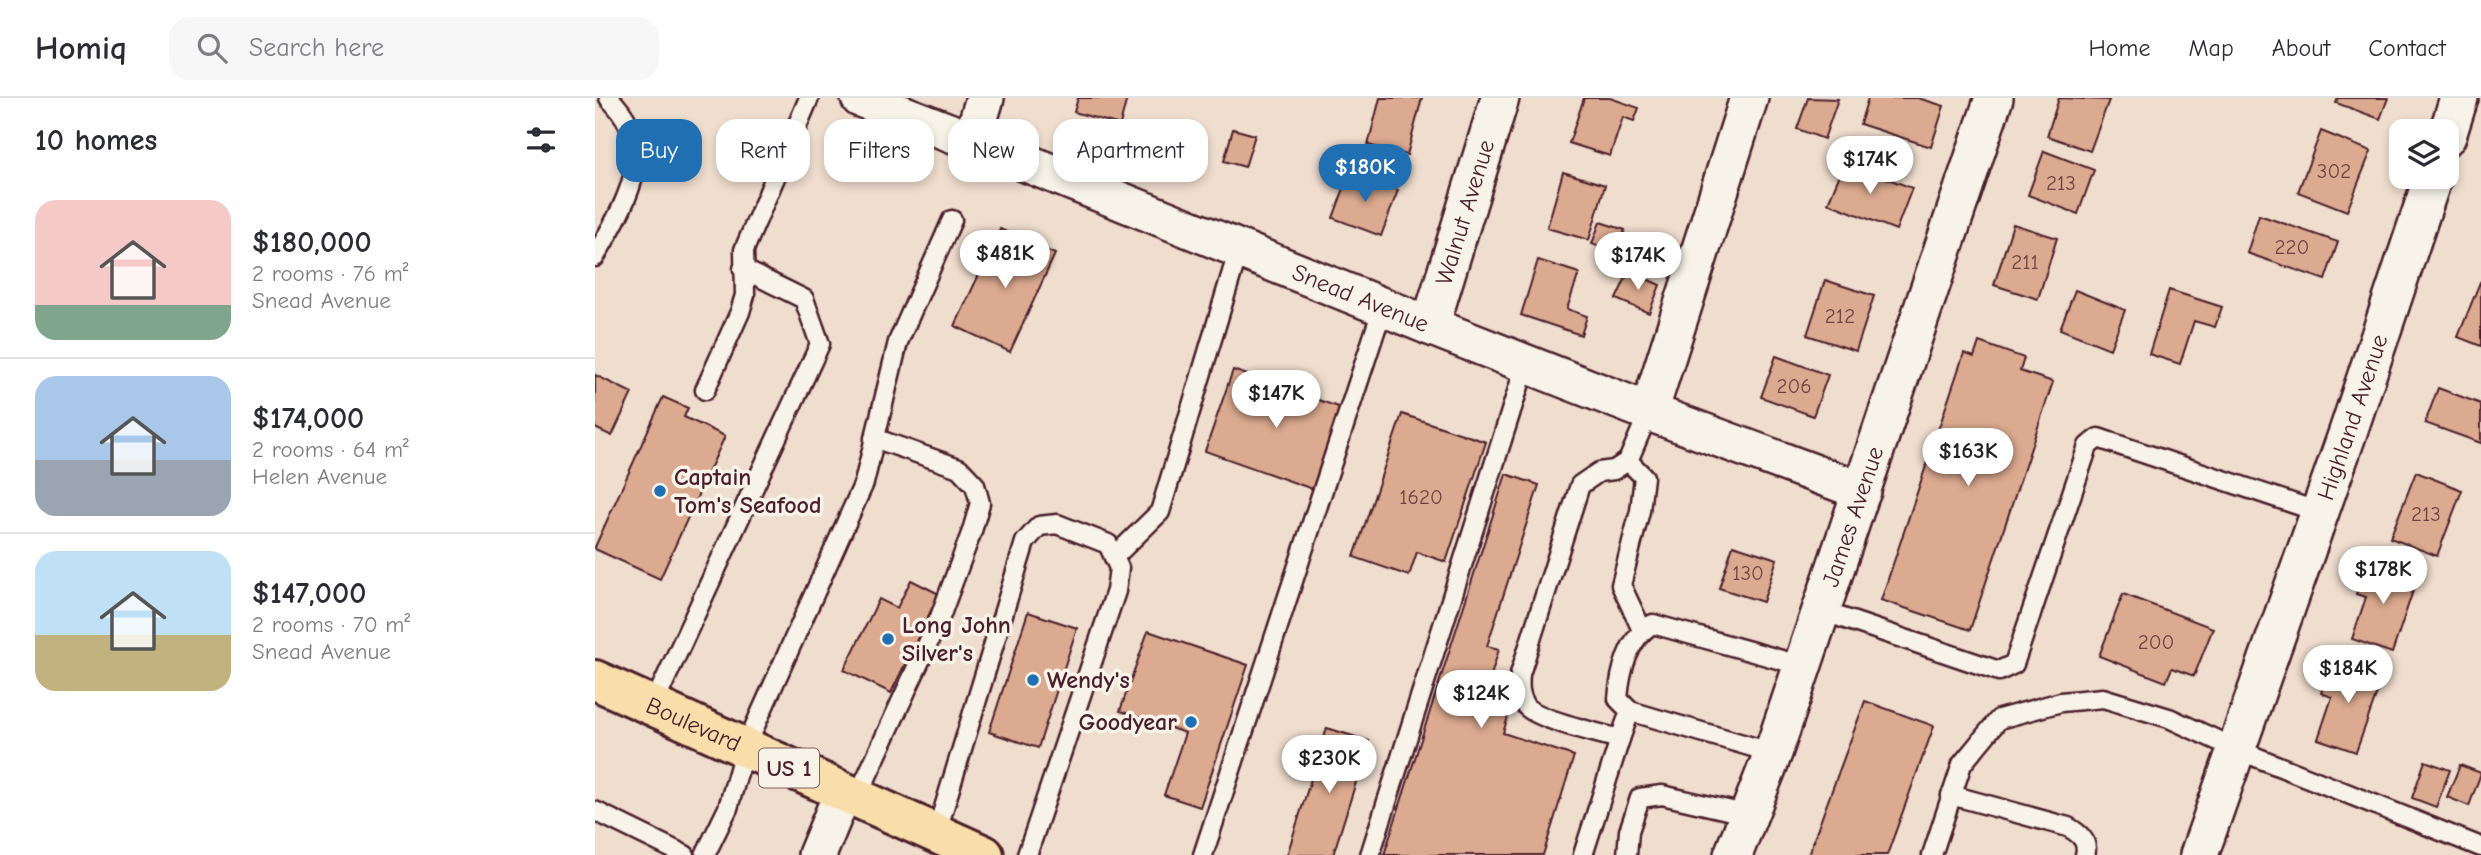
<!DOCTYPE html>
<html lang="en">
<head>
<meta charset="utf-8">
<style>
	:root { --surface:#fff; --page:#f7f7f7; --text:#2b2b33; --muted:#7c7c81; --line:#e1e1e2; --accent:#1f6fb2 }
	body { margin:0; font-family:"Comic Neue",sans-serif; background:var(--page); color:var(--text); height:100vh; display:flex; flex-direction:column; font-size:26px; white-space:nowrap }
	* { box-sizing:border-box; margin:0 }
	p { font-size:23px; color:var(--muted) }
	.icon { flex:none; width:38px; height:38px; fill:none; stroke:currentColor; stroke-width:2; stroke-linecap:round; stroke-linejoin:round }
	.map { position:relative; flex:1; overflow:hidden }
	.side { display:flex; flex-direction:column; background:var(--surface); width:595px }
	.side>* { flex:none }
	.top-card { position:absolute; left:21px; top:21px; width:665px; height:63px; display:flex; gap:14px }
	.buttons { position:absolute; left:1794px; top:21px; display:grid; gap:14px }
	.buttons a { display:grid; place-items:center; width:70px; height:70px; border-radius:14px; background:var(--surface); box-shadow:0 4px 10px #0003; font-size:35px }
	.price { position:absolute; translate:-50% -60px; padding:0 16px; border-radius:24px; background:#fff; color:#222; font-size:23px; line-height:46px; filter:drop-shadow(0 2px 4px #0008) }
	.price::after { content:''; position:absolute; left:50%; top:42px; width:21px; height:16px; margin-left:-10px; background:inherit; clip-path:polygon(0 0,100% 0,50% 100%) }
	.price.current { background:var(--accent); color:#fff }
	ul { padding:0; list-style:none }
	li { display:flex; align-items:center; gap:21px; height:175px; padding:0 35px }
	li+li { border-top:2px solid var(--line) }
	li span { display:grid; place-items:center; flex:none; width:196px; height:140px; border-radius:21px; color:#555 }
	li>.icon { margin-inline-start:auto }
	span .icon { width:84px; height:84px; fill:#fffc; stroke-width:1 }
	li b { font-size:30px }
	h2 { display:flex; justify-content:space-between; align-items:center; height:84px; padding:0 35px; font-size:30px }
	.chip { padding:0 24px; border-radius:21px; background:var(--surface); box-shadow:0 4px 10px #0003; font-size:24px; line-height:63px }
	.chip.current { background:var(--accent); color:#fff }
	header { display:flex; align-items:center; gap:42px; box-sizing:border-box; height:98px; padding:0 35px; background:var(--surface); border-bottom:2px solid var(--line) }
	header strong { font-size:33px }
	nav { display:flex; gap:38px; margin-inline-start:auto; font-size:24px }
	.search { width:490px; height:63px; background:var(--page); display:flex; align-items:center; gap:18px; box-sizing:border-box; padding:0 24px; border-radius:21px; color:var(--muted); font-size:26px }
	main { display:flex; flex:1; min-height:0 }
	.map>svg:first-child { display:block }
	.building { fill:#dcaa90; stroke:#4a1f2b; stroke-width:2 }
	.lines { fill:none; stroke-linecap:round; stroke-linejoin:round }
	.service-casing { stroke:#4a1f2b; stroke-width:23 }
	.minor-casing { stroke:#4a1f2b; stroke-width:42 }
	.primary-casing { stroke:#4a1f2b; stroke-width:44 }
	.service { stroke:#f7f3e8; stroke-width:18 }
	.minor { stroke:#f7f3e8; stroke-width:37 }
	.primary { stroke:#f8deab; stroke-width:38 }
	.poi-dot { fill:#1f6fb2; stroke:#f7f3e8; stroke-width:2.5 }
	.labels { text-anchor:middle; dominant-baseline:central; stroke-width:7; stroke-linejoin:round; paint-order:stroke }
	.number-label { font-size:21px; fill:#6e4244 }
	.shield { fill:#f7f3e8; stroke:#7e5f64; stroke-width:2 }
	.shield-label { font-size:23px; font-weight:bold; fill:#4a1f2b }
	.street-label { font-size:24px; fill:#4a1f2b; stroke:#f7f3e8 }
	.poi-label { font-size:24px; font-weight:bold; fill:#4a1f2b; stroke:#f7f3e8; text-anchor:start }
</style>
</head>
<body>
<header>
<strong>Homiq</strong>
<div class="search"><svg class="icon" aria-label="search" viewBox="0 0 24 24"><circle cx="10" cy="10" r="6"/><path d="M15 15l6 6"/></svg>Search here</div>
<nav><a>Home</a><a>Map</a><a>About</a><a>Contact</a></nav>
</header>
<main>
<section class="side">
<h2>10 homes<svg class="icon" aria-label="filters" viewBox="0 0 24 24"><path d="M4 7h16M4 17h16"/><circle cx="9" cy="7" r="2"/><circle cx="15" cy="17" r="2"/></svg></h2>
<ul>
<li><span style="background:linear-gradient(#f6c9c9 75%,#7fa58c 0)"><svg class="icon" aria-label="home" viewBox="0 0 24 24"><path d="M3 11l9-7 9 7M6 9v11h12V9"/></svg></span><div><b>$180,000</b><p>2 rooms · 76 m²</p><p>Snead Avenue</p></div></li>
<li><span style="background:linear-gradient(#a9c7e8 60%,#9aa5b1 0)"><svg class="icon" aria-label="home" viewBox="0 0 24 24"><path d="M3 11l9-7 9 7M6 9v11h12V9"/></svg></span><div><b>$174,000</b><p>2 rooms · 64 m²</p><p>Helen Avenue</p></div></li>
<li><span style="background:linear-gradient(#bfe0f5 60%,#c2b280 0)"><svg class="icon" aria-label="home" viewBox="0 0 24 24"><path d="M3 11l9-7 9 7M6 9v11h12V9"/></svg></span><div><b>$147,000</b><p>2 rooms · 70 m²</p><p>Snead Avenue</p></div></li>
</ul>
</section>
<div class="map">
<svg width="1886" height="757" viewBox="0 0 1886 757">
	<rect width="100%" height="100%" fill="#efddce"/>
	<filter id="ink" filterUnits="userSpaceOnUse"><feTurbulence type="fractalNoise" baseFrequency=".0143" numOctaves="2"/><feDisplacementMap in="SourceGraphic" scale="14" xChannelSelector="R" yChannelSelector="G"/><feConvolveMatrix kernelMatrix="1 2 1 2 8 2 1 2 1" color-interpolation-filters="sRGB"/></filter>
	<g filter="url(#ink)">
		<g class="building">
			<polygon points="483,0 532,0 525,27 479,14"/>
			<polygon points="785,0 827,0 812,57 773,47"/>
			<polygon points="989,0 1015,0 1044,10 1039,23 1028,19 1015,58 974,45"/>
			<polygon points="1213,0 1243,1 1229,41 1202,31"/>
			<polygon points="1273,0 1323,0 1349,8 1336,49 1265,26"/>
			<polygon points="1464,0 1514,2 1495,53 1452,38"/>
			<polygon points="1743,0 1793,0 1785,21 1741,5"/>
			<polygon points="638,31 660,37 650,69 629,63"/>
			<polygon points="1726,33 1776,53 1752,113 1703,94"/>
			<polygon points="1449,53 1499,72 1483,116 1433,97"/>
			<polygon points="1250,64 1317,90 1301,132 1233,105"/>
			<polygon points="755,74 803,92 786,138 738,120"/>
			<polygon points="968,74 1010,87 994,142 952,130"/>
			<polygon points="1664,117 1743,144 1730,182 1652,155"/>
			<polygon points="1005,124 1030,132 1021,155 997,146"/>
			<polygon points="1418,126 1462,140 1443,201 1399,187"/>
			<polygon points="405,131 460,156 415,254 360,228"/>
			<polygon points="943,162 984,175 972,211 992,218 986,237 926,217"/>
			<polygon points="1034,173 1065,187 1054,215 1021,201"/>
			<polygon points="1230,182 1279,198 1261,253 1212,237"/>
			<polygon points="1885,184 1886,185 1886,248 1863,239"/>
			<polygon points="1480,192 1530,212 1515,251 1465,231"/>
			<polygon points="1574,192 1627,209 1620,229 1599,223 1585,266 1554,256"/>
			<polygon points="1384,244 1429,260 1425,273 1458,284 1375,532 1286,502 1369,255 1379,259"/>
			<polygon points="1181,258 1233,277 1218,318 1166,299"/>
			<polygon points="638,272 752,312 723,393 610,353"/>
			<polygon points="0,277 37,295 17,338 0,330"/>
			<polygon points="1843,290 1886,306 1886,345 1830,325"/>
			<polygon points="68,299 93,310 89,319 130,338 65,481 0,451 0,449"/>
			<polygon points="807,316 891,344 851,464 822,454 814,478 759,459"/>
			<polygon points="1821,374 1867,392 1842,458 1795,440"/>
			<polygon points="911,376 944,387 892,548 904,551 895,581 922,589 908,635 979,658 948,757 789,757"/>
			<polygon points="1138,447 1182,461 1168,504 1124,490"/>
			<polygon points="1772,464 1822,481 1797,555 1757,541 1771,499 1761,496"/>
			<polygon points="316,482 344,496 296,595 249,572 284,501 302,510"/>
			<polygon points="1528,496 1618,530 1599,578 1577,570 1571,584 1504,558"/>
			<polygon points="433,514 482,530 443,650 394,634"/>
			<polygon points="553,533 653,567 605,709 569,697 590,635 525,613"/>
			<polygon points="1736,563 1787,581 1761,654 1723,641 1737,599 1726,595"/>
			<polygon points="1270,603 1339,628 1292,757 1213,757"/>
			<polygon points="732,630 774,643 738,757 692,757"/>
			<polygon points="1830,663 1855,672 1841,709 1817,700"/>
			<polygon points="1865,667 1886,675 1874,708 1852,699"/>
		</g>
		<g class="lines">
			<g class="service-casing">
				<g id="service">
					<path d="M0,159c29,-52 67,-107 14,-159"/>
					<polyline points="110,292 145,214 150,197 149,152 214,0"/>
					<path d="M1054,314l-21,49 -14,9 -15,2 -19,13 -60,189c-1,12 -1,22 6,32 10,13 75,28 94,33l10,-28 143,42"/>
					<polyline points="1033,363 1049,379 1045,413 1026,487 1047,532"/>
					<polyline points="519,459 565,414 644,151"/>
					<polyline points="1227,513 1404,573 1419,566 1493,348 1503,340 1724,414"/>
					<polyline points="58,608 225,246 209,201 148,171"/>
					<path d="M1035,613l-12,-12c2,-26 10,-62 35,-75l150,42"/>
					<path d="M1356,697l117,32c11,6 21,14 17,28"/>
					<polyline points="262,700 345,519 377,433 385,405 380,387 364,370 279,340"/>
					<polyline points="0,713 90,757"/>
					<polyline points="341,736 430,444 444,428 462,426 513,446 524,470 521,493 432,757"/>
					<polyline points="110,757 133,710 150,650 269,385 303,244 357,122"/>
					<polyline points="608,757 788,209"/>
					<polyline points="775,757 931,266"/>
					<polyline points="988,757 1025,641"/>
					<polyline points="1032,757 1034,733 1045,700 1067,697 1154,717"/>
					<polyline points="1337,757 1367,666 1404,621 1466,604 1508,600 1574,620 1641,651 1886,749"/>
				</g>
			</g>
			<g class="minor-casing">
				<g id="minor">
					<path id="s1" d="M265,0l112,43 458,185 219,86 213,79"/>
					<polyline points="1852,38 1864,0"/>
					<polyline points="377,43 390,0"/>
					<path id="s2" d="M835,228l70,-228"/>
					<polyline points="1054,314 1154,0"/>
					<polyline points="222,757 248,694"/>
					<path id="s3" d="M1138,757l40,-102 221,-655"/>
					<path id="s4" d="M1604,757l149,-423 85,-255"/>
				</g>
			</g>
			<g class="primary-casing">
				<g id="primary">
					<path id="s5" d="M0,582l389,175"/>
				</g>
			</g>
			<use href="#service" class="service"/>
			<use href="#minor" class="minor"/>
			<use href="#primary" class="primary"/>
		</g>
	</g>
	<g class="poi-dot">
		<circle cx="65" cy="393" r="7"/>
		<circle cx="293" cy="541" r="7"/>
		<circle cx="438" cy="582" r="7"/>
		<circle cx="596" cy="624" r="7"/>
	</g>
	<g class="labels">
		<g class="number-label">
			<text x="1739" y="73">302</text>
			<text x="1466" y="85">213</text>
			<text x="1697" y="149">220</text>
			<text x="1430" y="164">211</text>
			<text x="1245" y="218">212</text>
			<text x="1199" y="288">206</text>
			<text x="826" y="399">1620</text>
			<text x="1831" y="416">213</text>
			<text x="1153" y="475">130</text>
			<text x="1561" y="544">200</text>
		</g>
		<rect class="shield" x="164" y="650.5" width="60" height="39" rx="5"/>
		<g class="shield-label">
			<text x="194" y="670">US 1</text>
		</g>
		<g class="street-label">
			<text stroke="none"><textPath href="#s2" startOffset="119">Walnut Avenue</textPath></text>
			<text stroke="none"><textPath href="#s1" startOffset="539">Snead Avenue</textPath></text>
			<text stroke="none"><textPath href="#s4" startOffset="464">Highland Avenue</textPath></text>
			<text stroke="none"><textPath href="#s3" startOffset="359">James Avenue</textPath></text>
			<text stroke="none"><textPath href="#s5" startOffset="108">Boulevard</textPath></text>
		</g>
		<g class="poi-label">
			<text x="79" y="379">Captain<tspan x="79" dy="28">Tom's Seafood</tspan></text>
			<text x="307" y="527">Long John<tspan x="307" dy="28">Silver's</tspan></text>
			<text x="452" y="582">Wendy's</text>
			<text x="582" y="624" text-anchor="end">Goodyear</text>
		</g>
	</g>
</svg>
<div class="buttons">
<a><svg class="icon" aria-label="layers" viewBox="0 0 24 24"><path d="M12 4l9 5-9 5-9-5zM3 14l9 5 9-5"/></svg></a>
</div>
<b class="price" style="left:1275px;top:98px">$174K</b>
<b class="price current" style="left:770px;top:106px">$180K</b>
<b class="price" style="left:410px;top:192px">$481K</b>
<b class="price" style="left:1043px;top:194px">$174K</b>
<b class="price" style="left:681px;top:332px">$147K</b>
<b class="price" style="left:1373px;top:390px">$163K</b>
<b class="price" style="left:1788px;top:508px">$178K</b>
<b class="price" style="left:1753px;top:607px">$184K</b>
<b class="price" style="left:886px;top:632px">$124K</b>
<b class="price" style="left:734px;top:697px">$230K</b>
<div class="top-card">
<a class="chip current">Buy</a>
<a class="chip">Rent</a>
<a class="chip">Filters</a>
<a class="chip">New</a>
<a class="chip">Apartment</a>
</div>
</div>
</main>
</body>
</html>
